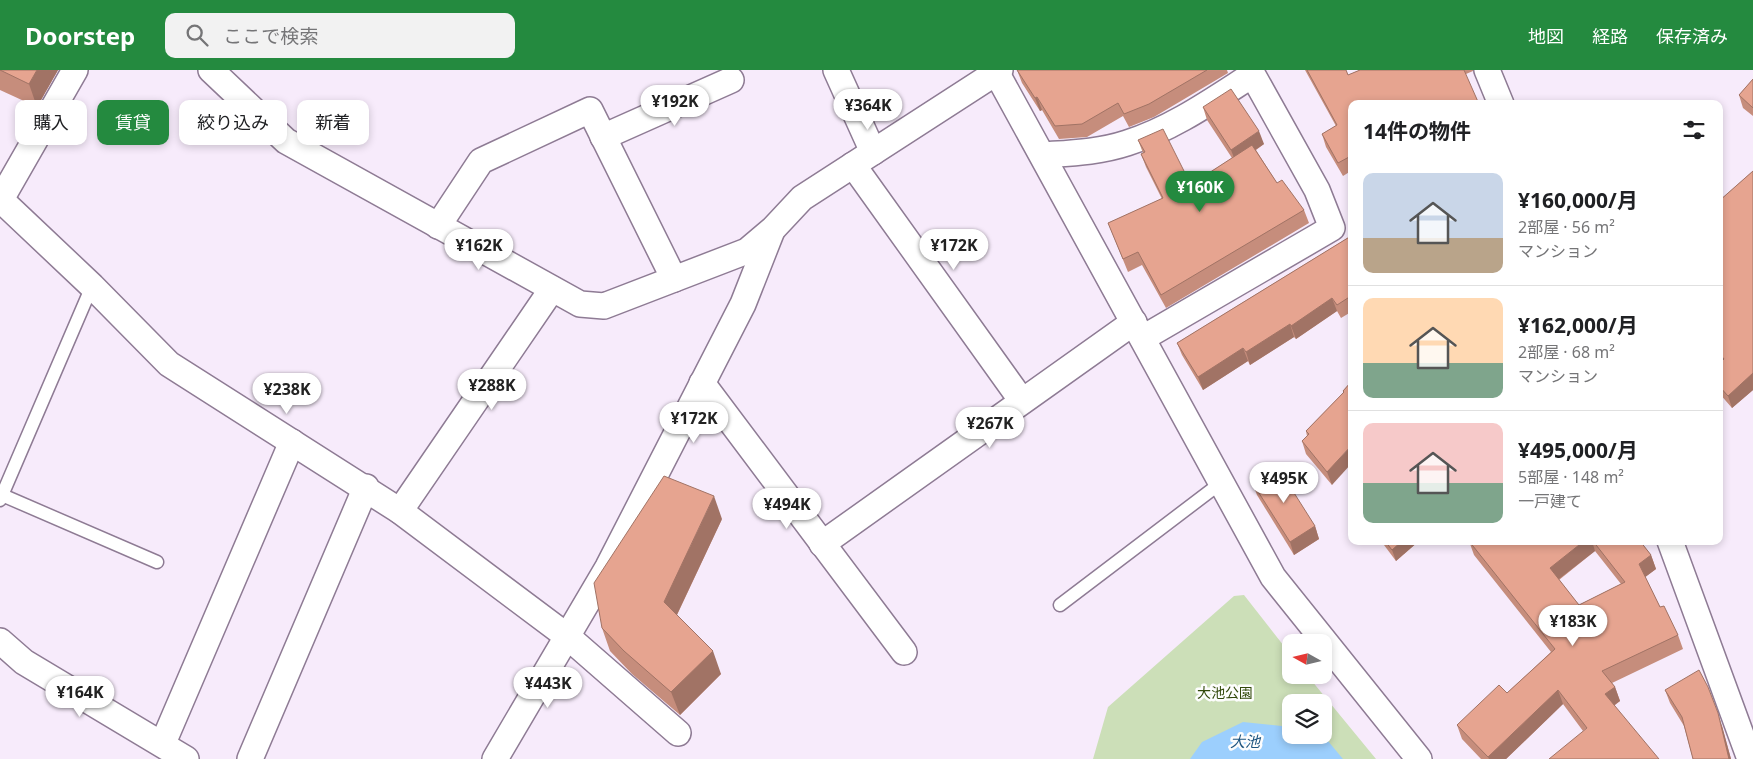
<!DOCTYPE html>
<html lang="ja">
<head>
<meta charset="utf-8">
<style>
	:root { --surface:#fff; --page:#f2f2f2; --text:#202124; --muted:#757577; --line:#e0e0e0; --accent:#248a3f }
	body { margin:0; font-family:"Noto Sans","Noto Sans JP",sans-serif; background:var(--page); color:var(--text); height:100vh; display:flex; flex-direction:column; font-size:19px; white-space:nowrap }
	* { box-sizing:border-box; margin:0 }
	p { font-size:16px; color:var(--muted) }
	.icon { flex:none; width:28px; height:28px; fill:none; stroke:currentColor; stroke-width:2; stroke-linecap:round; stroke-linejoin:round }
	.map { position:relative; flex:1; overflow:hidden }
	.side { position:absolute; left:1348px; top:30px; width:375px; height:445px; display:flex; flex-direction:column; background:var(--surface); border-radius:10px; box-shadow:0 2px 8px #0003 }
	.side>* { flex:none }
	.banner { position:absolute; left:15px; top:30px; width:475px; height:45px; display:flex; gap:10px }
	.needle { width:32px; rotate:278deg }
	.controls { position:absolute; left:1282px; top:564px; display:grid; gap:10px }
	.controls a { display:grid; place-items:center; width:50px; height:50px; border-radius:10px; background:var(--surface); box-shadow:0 2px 8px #0003; font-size:25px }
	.price { position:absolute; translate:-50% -42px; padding:0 11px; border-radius:18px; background:#fff; color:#222; font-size:16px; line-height:32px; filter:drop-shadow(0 1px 2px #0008) }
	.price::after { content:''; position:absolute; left:50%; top:30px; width:15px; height:11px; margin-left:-8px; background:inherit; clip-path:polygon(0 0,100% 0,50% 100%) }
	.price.current { background:var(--accent); color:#fff }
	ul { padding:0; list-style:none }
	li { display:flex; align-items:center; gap:15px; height:125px; padding:0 15px }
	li+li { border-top:1px solid var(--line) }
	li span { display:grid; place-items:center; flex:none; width:140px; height:100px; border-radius:10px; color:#555 }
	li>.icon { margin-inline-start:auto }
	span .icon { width:60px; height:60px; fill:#fffc; stroke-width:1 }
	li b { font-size:21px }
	h2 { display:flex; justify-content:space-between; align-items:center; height:60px; padding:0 15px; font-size:21px }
	.tag { padding:0 18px; border-radius:10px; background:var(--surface); box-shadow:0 2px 8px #0003; font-size:18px; line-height:45px }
	.tag.current { background:var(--accent); color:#fff }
	header { display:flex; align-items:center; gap:30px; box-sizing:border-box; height:70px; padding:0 25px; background:var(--accent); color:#fff }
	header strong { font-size:24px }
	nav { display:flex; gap:28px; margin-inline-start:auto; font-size:18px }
	.search { width:350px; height:45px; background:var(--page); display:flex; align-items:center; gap:12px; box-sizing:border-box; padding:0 18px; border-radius:10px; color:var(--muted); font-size:19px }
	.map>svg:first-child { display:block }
	.green { fill:#ccdfb8; fill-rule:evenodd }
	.water { fill:#9ccffd }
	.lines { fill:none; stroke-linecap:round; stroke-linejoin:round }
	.lane-casing { stroke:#8e7b94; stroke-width:15 }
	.street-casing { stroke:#8e7b94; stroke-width:28 }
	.lane { stroke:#fff; stroke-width:12 }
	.street { stroke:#fff; stroke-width:25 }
	.wall { fill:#c68d7c; fill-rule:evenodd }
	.shaded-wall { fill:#a17365 }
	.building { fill:#e6a490; stroke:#a17365 }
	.labels { text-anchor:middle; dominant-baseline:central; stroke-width:5; stroke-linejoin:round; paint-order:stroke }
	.park-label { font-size:14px; fill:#32490a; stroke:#fdfdfd }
	.water-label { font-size:15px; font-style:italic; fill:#1d547f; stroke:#fdfdfd }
</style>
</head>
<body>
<header>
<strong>Doorstep</strong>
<div class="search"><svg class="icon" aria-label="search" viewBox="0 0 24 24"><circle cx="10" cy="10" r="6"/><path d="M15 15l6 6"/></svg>ここで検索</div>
<nav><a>地図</a><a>経路</a><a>保存済み</a></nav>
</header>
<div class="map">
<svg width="1753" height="689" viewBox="0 0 1753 689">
	<rect width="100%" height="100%" fill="#f7ebfb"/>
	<path class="green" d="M1244,525l47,60v20h16l69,84h-283l15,-52 126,-111zM1291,632h33v33h-33z"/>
	<polygon class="water" points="1243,652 1291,657 1291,665 1323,665 1343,689 1190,689 1202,672"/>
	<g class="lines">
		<g class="lane-casing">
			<g id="lane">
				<polyline points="2,425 157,492"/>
				<polyline points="0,430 92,216"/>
				<polyline points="1060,535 1222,412"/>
			</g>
		</g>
		<g class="street-casing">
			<g id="street">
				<polyline points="211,0 286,71 580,234 604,236 747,181 773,159 802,128 1000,0"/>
				<polyline points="836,0 873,82"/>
				<polyline points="995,0 1273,507 1419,689"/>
				<polyline points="1487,0 1501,34"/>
				<polyline points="603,67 731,10"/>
				<path d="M1043,85c28,-2 57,-3 84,-12 45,-14 86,-43 125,-68"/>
				<polyline points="853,95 1022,331"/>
				<polyline points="0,129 92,216 169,294 400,441 568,567 678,663"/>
				<polyline points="0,131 75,0"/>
				<polyline points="438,156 481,91 590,40 674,209"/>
				<polyline points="1143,268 1332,158 1317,120 1250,0"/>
				<polyline points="702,313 904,582"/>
				<polyline points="400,441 552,219"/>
				<polyline points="1670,471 1750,689"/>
				<polyline points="822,474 1134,252"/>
				<polyline points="0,571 24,592 186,689"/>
				<polyline points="163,673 292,372"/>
				<polyline points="250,689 366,417"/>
				<polyline points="495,689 608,497 743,234 771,163"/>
			</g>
		</g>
		<use href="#lane" class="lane"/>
		<use href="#street" class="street"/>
	</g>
	<g class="wall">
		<polygon points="0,0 58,0 37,37 0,20"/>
		<polygon points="1017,0 1227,0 1228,3 1154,47 1129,57 1123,46 1087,67 1059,69 1042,40 1040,41 1022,13"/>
		<polygon points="1305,0 1346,0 1348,5 1360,0 1473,0 1473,1 1466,4 1351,34 1351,101 1343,106 1326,77 1322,64 1336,56"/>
		<polygon points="1753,9 1753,46 1743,38 1739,25"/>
		<polygon points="1203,37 1264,74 1256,80 1277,113 1304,140 1309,153 1166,238 1142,195 1128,202 1108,153 1162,129 1146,97 1141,84 1143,83 1138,70 1190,113 1198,110 1232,88 1207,50"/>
		<polygon points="1753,101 1753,320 1732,338 1719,323 1719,294 1720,292 1719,291 1719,131"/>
		<polygon points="1351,166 1351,242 1341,248 1337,241 1296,269 1294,267 1250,295 1248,291 1203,320 1182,285 1177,273"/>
		<polygon points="1351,312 1332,415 1306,384 1302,371 1307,366 1306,361 1343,323 1343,321"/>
		<polygon points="1252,412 1315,456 1319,469 1294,485 1257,425"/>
		<polygon points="722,449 677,545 721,604 680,645 632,604 610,581 602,558"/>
		<polygon points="1381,471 1419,471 1396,491"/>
		<path d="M1469,471h171l11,14 5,14 -11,8 15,30 18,28 5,14 -71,34 3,4 5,14 -37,30 -20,-27 -57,55h-25l-19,-20 -5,-14 50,-32 44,-41 -77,-97zM1595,481l26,33 -42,21 -20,-25z"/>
		<polygon points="1665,620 1722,656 1731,689 1693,689 1684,656 1670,633"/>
	</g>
	<g class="shaded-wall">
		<polygon points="37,0 58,0 37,37 29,14"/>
		<polygon points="1037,27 1042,40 1040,41 1035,28"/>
		<polygon points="1259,61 1264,74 1236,93 1231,80"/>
		<polygon points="1332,228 1337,241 1296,269 1291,256"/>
		<polygon points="1290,254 1294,267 1250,295 1246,282"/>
		<polygon points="1243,278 1248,291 1203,320 1198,307"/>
		<polygon points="1753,303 1753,320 1732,338 1728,326"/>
		<polygon points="1351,376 1351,394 1332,415 1327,402"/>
		<polygon points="714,426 722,449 672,555 664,532"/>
		<polygon points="1315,456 1319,469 1294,485 1290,472"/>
		<polygon points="1402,471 1419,471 1396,491 1392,480"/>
		<polygon points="1584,471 1592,471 1595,481 1555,512 1550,498"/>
		<polygon points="1651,485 1656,499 1644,508 1639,494"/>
		<polygon points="713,581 721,604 680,645 671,622"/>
		<polygon points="1615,617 1620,631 1610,638 1605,624"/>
		<polygon points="1558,620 1563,634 1506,689 1489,689 1488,687"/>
		<polygon points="1718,643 1722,656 1731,689 1729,689"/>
	</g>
	<g class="building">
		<polygon points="0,0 37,0 29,14"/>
		<polygon points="1017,0 1207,0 1149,34 1124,44 1118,33 1082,54 1055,56 1037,27 1035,28"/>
		<polygon points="1307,0 1346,0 1348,5 1360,0 1464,0 1479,34 1351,34 1351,90 1349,87 1338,93 1322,64 1337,55"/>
		<polygon points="1753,9 1753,38 1739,25"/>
		<polygon points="1231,19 1259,61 1231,80 1203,37"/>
		<polygon points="1163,59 1190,113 1197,108 1198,110 1252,75 1277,113 1282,110 1304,140 1161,225 1138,182 1123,189 1108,153 1163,128 1141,84 1145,82 1138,70"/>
		<polygon points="1753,101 1753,303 1728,326 1719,316 1719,294 1724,289 1719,283 1719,131"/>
		<polygon points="1351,166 1351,226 1337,235 1332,228 1291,256 1290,254 1246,282 1243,278 1198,307 1177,273"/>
		<polygon points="1351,312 1351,376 1327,402 1302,371 1309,364 1306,361 1344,322 1343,321"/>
		<polygon points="1277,396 1315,456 1290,472 1252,412"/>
		<polygon points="664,406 714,426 664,532 713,581 671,622 624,581 602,558 594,513"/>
		<polygon points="1385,471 1402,471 1392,480"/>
		<polygon points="1469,471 1584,471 1550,498 1579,535 1625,512 1593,471 1640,471 1651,485 1639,494 1660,537 1664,536 1678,565 1602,601 1615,617 1605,624 1659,689 1549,689 1587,658 1558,620 1488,687 1457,655 1499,615 1507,623 1555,579"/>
		<polygon points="1699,600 1708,617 1718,643 1729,689 1693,689 1682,647 1665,620"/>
	</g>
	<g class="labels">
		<g class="park-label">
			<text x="1225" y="622">大池公園</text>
		</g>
		<g class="water-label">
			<text x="1245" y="671">大池</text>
		</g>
	</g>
</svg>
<div class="controls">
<a><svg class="needle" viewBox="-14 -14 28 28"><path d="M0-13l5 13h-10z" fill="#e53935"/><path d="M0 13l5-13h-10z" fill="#757577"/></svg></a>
<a><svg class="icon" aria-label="layers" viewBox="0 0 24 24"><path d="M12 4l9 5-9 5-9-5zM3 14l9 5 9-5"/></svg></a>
</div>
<b class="price" style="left:675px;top:57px">¥192K</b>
<b class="price" style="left:868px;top:61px">¥364K</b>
<b class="price current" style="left:1200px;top:143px">¥160K</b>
<b class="price" style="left:479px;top:201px">¥162K</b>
<b class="price" style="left:954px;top:201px">¥172K</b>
<b class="price" style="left:492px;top:341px">¥288K</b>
<b class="price" style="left:287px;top:345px">¥238K</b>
<b class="price" style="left:694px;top:374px">¥172K</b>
<b class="price" style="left:990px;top:379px">¥267K</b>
<b class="price" style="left:1284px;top:434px">¥495K</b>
<b class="price" style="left:787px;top:460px">¥494K</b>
<b class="price" style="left:1573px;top:577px">¥183K</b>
<b class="price" style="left:548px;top:639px">¥443K</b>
<b class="price" style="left:80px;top:648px">¥164K</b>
<div class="banner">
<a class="tag">購入</a>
<a class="tag current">賃貸</a>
<a class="tag">絞り込み</a>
<a class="tag">新着</a>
</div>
<section class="side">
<h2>14件の物件<svg class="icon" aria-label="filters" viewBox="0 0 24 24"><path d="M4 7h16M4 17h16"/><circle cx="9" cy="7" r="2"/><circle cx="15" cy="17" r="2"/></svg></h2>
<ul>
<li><span style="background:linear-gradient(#c9d6e8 65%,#b9a48a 0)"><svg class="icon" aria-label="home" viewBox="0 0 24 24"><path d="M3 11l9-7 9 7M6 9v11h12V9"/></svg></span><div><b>¥160,000/月</b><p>2部屋 · 56 m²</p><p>マンション</p></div></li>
<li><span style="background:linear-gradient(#ffd9b3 65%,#7fa58c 0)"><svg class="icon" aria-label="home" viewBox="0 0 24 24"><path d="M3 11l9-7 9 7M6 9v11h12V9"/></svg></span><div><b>¥162,000/月</b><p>2部屋 · 68 m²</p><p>マンション</p></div></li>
<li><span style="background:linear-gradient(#f6c9c9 60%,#7fa58c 0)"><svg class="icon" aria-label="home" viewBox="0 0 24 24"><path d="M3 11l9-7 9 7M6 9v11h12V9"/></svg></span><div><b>¥495,000/月</b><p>5部屋 · 148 m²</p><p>一戸建て</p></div></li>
</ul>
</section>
</div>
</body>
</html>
